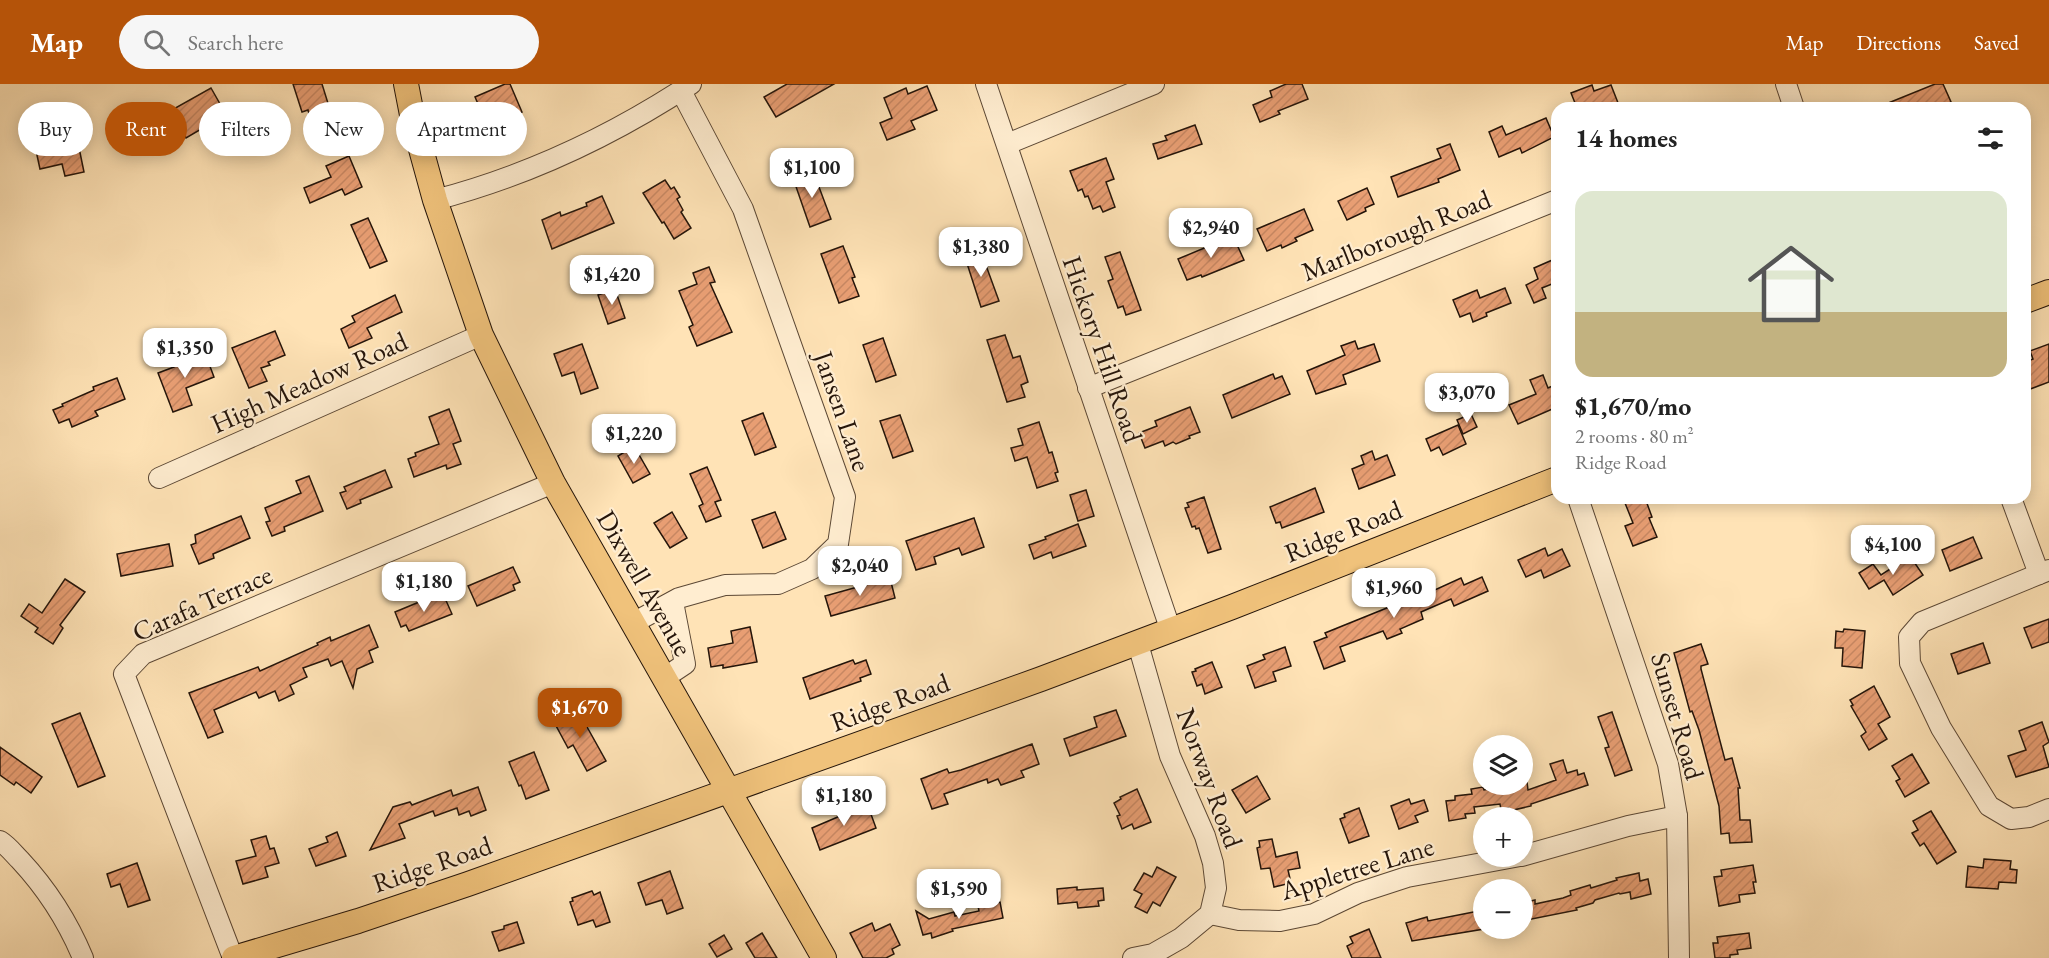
<!DOCTYPE html>
<html lang="en">
<head>
<meta charset="utf-8">
<style>
	:root { --surface:#fff; --page:#f6f6f6; --text:#222; --muted:#767676; --line:#e0e0e0; --accent:#b45309 }
	body { margin:0; font-family:"EB Garamond",serif; background:var(--page); color:var(--text); height:100vh; display:flex; flex-direction:column; font-size:22px; white-space:nowrap }
	* { box-sizing:border-box; margin:0 }
	p { font-size:20px; color:var(--muted) }
	.icon { flex:none; width:33px; height:33px; fill:none; stroke:currentColor; stroke-width:2; stroke-linecap:round; stroke-linejoin:round }
	.map { position:relative; flex:1; overflow:hidden }
	.sheet { position:absolute; left:1551px; top:18px; width:480px; height:402px; display:flex; flex-direction:column; background:var(--surface); border-radius:18px; box-shadow:0 3px 15px #0003 }
	.sheet>* { flex:none }
	.hud { position:absolute; left:18px; top:18px; width:570px; height:54px; display:flex; gap:12px }
	.controls { position:absolute; left:1473px; top:651px; display:grid; gap:12px }
	.controls a { display:grid; place-items:center; width:60px; height:60px; border-radius:50%; background:var(--surface); box-shadow:0 3px 15px #0003; font-size:30px }
	.price { position:absolute; translate:-50% -51px; padding:0 14px; border-radius:12px; background:#fff; color:#222; font-size:20px; line-height:39px; filter:drop-shadow(0 2px 3px #0008) }
	.price::after { content:''; position:absolute; left:50%; top:36px; width:18px; height:14px; margin-left:-9px; background:inherit; clip-path:polygon(0 0,100% 0,50% 100%) }
	.price.active { background:var(--accent); color:#fff }
	ul { padding:0; list-style:none }
	li { display:grid; align-content:center; gap:12px; height:318px; padding:0 24px }
	li+li { border-top:2px solid var(--line) }
	li span { display:grid; place-items:center; height:186px; border-radius:18px; color:#555 }
	li>.icon { margin-inline-start:auto }
	span .icon { width:108px; height:108px; fill:#fffc; stroke-width:1 }
	li b { font-size:26px }
	h2 { display:flex; justify-content:space-between; align-items:center; height:72px; padding:0 24px; font-size:26px }
	.tag { padding:0 21px; border-radius:27px; background:var(--surface); box-shadow:0 3px 15px #0003; font-size:21px; line-height:54px }
	.tag.active { background:var(--accent); color:#fff }
	header { display:flex; align-items:center; gap:36px; box-sizing:border-box; height:84px; padding:0 30px; background:var(--accent); color:#fff }
	header strong { font-size:28px }
	nav { display:flex; gap:33px; margin-inline-start:auto; font-size:21px }
	.search { width:420px; height:54px; background:var(--page); display:flex; align-items:center; gap:15px; box-sizing:border-box; padding:0 21px; border-radius:33px; color:var(--muted); font-size:22px }
	.map>svg:first-child { display:block }
	.building { fill:url(#building-hatch); stroke:#25150a; stroke-width:1.5 }
	.lines { fill:none; stroke-linecap:round; stroke-linejoin:round }
	.minor-casing { stroke:#5c4835; stroke-width:22 }
	.major-casing { stroke:#25150a; stroke-width:26 }
	.minor { stroke:#ffedd0; stroke-width:20 }
	.major { stroke:#f0c27b; stroke-width:24 }
	.labels { text-anchor:middle; dominant-baseline:central; stroke-width:4.5; stroke-linejoin:round; paint-order:stroke }
	.street-label { font-size:27px; fill:#25150a; stroke:#ffedd0 }
</style>
</head>
<body>
<header>
<strong>Map</strong>
<div class="search"><svg class="icon" aria-label="search" viewBox="0 0 24 24"><circle cx="10" cy="10" r="6"/><path d="M15 15l6 6"/></svg>Search here</div>
<nav><a>Map</a><a>Directions</a><a>Saved</a></nav>
</header>
<div class="map">
<svg width="2049" height="874" viewBox="0 0 2049 874">
	<defs>
		<pattern id="building-hatch" width="6" height="6" patternUnits="userSpaceOnUse" patternTransform="scale(1.5)"><rect width="6" height="6" fill="#e89e73"/><path d="M-1 1l2-2M0 6l6-6M5 7l2-2" fill="none" stroke="#c78762"/></pattern>
	</defs>
	<rect width="100%" height="100%" fill="#ffe3b6"/>
	<filter id="stains"><feTurbulence type="fractalNoise" baseFrequency=".00333" numOctaves="4"/><feColorMatrix values="0 0 0 0 .2 0 0 0 0 .09 0 0 0 0 .02 0 0 0 .5 -.17"/></filter>
	<radialGradient id="worn" r=".72"><stop offset=".6" stop-color="#630" stop-opacity="0"/><stop offset="1" stop-color="#630" stop-opacity=".3"/></radialGradient>
	<g class="building">
		<polygon points="293,0 322,0 331,29 311,37 308,26 302,28"/>
		<polygon points="505,0 510,0 522,28 488,43 475,13"/>
		<polygon points="787,0 834,0 776,33 764,13"/>
		<polygon points="1286,0 1302,0 1308,15 1278,27 1280,30 1260,38 1253,21 1272,13 1270,7"/>
		<polygon points="1935,0 1943,0 1951,18 1938,24 1876,24"/>
		<polygon points="1592,1 1594,7 1611,1 1620,24 1577,24 1571,9"/>
		<polygon points="927,2 937,26 911,37 915,45 887,56 880,39 892,34 884,14 906,4 908,10"/>
		<polygon points="211,4 228,34 210,44 208,41 186,54 170,27"/>
		<polygon points="1546,34 1554,53 1522,69 1520,64 1499,73 1489,48 1502,42 1506,51"/>
		<polygon points="1195,41 1202,60 1158,75 1153,60 1167,56 1165,52"/>
		<polygon points="77,54 84,88 65,92 62,80 40,85 35,62"/>
		<polygon points="1450,60 1460,86 1438,95 1439,98 1398,113 1391,93 1441,74 1437,65"/>
		<polygon points="349,72 362,103 345,111 342,105 310,119 304,104 331,93 326,82"/>
		<polygon points="1106,74 1114,95 1106,98 1115,123 1103,128 1100,122 1093,125 1088,112 1085,113 1082,105 1078,107 1070,87"/>
		<polygon points="813,87 831,135 810,143 793,94"/>
		<polygon points="665,96 671,105 674,103 680,113 677,115 683,126 681,128 691,144 674,155 664,138 662,139 643,109"/>
		<polygon points="1367,104 1374,120 1365,124 1366,127 1347,136 1338,117"/>
		<polygon points="602,112 614,139 552,165 542,136 560,128 561,132 587,122 586,119"/>
		<polygon points="1304,125 1313,146 1295,154 1297,157 1282,164 1281,161 1267,167 1257,145"/>
		<polygon points="368,134 387,177 370,184 351,141"/>
		<polygon points="1233,152 1244,176 1202,193 1201,191 1187,196 1178,175"/>
		<polygon points="843,162 855,193 852,194 859,212 839,219 821,170"/>
		<polygon points="980,165 999,217 981,223 964,170"/>
		<polygon points="1120,168 1141,226 1126,231 1123,222 1118,224 1108,197 1113,195 1105,173"/>
		<polygon points="1557,174 1557,198 1542,204 1546,214 1534,219 1526,201 1538,195 1534,184"/>
		<polygon points="709,183 715,198 710,199 732,248 697,262 689,243 693,241 679,207 697,200 693,189"/>
		<polygon points="1505,204 1511,219 1486,229 1487,232 1473,238 1470,229 1460,233 1453,216 1477,206 1480,214"/>
		<polygon points="615,205 625,234 608,240 598,211"/>
		<polygon points="395,211 402,228 367,244 372,254 349,264 341,245 355,238 352,232"/>
		<polygon points="275,247 285,271 268,278 270,281 261,284 267,297 249,304 232,264"/>
		<polygon points="1005,251 1013,274 1020,272 1028,298 1021,301 1025,313 1007,318 987,256"/>
		<polygon points="883,254 896,291 876,298 863,261"/>
		<polygon points="1355,257 1358,265 1374,260 1380,277 1343,291 1346,300 1316,310 1307,287 1345,271 1341,262"/>
		<polygon points="582,260 598,304 581,310 574,288 562,292 554,270"/>
		<polygon points="2049,260 2049,298 2025,307 2025,278 2033,275 2030,267"/>
		<polygon points="205,269 214,293 186,304 192,321 173,328 158,289 174,283 172,277 186,272 187,276"/>
		<polygon points="1273,290 1275,295 1282,292 1290,310 1232,334 1223,311"/>
		<polygon points="1543,291 1548,304 1557,300 1557,323 1518,340 1509,321 1536,310 1530,296"/>
		<polygon points="117,294 125,315 95,327 98,332 72,343 69,335 59,339 53,326 63,322 62,320 94,306 93,303"/>
		<polygon points="1190,323 1200,348 1189,352 1190,354 1176,360 1173,358 1165,362 1163,357 1145,364 1139,349 1157,342 1155,337"/>
		<polygon points="449,325 461,357 453,360 461,380 447,385 446,381 414,393 408,375 416,372 415,369 439,360 429,333"/>
		<polygon points="763,329 776,363 755,371 742,337"/>
		<polygon points="1471,330 1477,343 1463,350 1457,336"/>
		<polygon points="900,331 913,367 893,374 880,337"/>
		<polygon points="1039,338 1049,369 1052,368 1058,388 1055,389 1058,397 1037,404 1027,373 1015,377 1011,364 1023,361 1018,345"/>
		<polygon points="1458,341 1466,360 1443,371 1439,363 1431,367 1426,355"/>
		<polygon points="634,362 650,390 633,399 618,372"/>
		<polygon points="1372,367 1375,376 1387,371 1395,391 1359,405 1352,385 1364,380 1361,372"/>
		<polygon points="707,383 721,416 715,418 721,432 706,438 699,422 703,420 690,390"/>
		<polygon points="385,386 392,403 360,416 361,419 347,425 340,409 346,407 344,403"/>
		<polygon points="309,392 323,427 284,443 285,447 272,452 266,438 270,437 265,424 301,409 296,397"/>
		<polygon points="1315,404 1324,428 1282,444 1280,438 1276,439 1270,423"/>
		<polygon points="1086,406 1094,432 1078,437 1070,411"/>
		<polygon points="1204,413 1221,465 1208,469 1199,444 1196,445 1195,442 1192,443 1185,424 1189,423 1187,419"/>
		<polygon points="1623,414 1645,414 1652,433 1649,434 1657,453 1633,462 1625,442 1633,439"/>
		<polygon points="672,428 687,454 670,464 654,439"/>
		<polygon points="775,428 786,455 763,464 752,436"/>
		<polygon points="241,432 250,454 213,470 214,474 199,480 191,461 196,459 195,451"/>
		<polygon points="974,434 984,463 962,471 959,464 934,473 936,480 916,486 906,457"/>
		<polygon points="1078,440 1086,462 1053,474 1051,468 1034,475 1029,461 1046,455 1045,453"/>
		<polygon points="1973,453 1982,474 1950,487 1942,466"/>
		<polygon points="169,460 173,482 121,492 117,470"/>
		<polygon points="1545,464 1548,472 1562,465 1570,482 1544,494 1541,486 1526,493 1518,476"/>
		<polygon points="1910,472 1923,491 1893,511 1884,496 1869,505 1859,489 1873,480 1881,491"/>
		<polygon points="513,483 520,498 513,501 515,506 477,522 468,502"/>
		<polygon points="1482,493 1488,507 1454,522 1451,515 1421,528 1423,535 1400,545 1402,549 1387,555 1383,547 1340,563 1345,577 1324,585 1314,558 1327,553 1325,549 1414,513 1415,515 1461,494 1464,501"/>
		<polygon points="890,494 895,514 831,532 825,512"/>
		<polygon points="65,495 85,508 60,541 63,544 53,560 35,548 38,544 21,532 29,520 42,529"/>
		<polygon points="436,511 438,515 444,512 452,530 409,547 406,541 401,543 395,528"/>
		<polygon points="2049,535 2049,558 2032,564 2024,544"/>
		<polygon points="369,541 378,563 369,567 373,578 357,585 353,604 342,577 331,582 328,575 303,584 307,593 290,601 294,610 279,617 275,607 259,614 256,608 214,626 223,648 208,654 189,609 258,583 260,587 318,561 317,559 330,553 331,557"/>
		<polygon points="750,543 757,578 723,584 723,581 711,583 708,564 733,559 731,547"/>
		<polygon points="1844,545 1865,547 1862,584 1842,582 1843,564 1835,564 1836,547 1843,548"/>
		<polygon points="1983,559 1990,579 1958,590 1951,570"/>
		<polygon points="1701,560 1708,580 1701,582 1701,585 1725,676 1732,674 1740,704 1738,704 1740,736 1750,736 1752,758 1730,759 1729,749 1721,750 1719,722 1699,646 1692,627 1690,628 1674,569"/>
		<polygon points="1285,563 1291,582 1273,588 1276,597 1255,604 1247,582 1265,575 1263,571"/>
		<polygon points="853,576 855,580 866,576 871,590 860,594 861,597 810,615 803,594"/>
		<polygon points="1212,578 1222,603 1205,610 1202,600 1197,602 1192,588 1196,587 1195,585"/>
		<polygon points="1874,602 1890,633 1878,640 1887,655 1869,666 1861,652 1866,648 1851,622 1853,621 1850,616"/>
		<polygon points="577,625 606,677 587,687 573,661 568,664 554,638"/>
		<polygon points="1116,626 1126,652 1070,672 1064,655 1097,643 1094,633"/>
		<polygon points="1612,628 1632,686 1615,692 1605,664 1609,663 1598,633"/>
		<polygon points="80,629 105,692 78,703 52,640"/>
		<polygon points="2042,638 2049,658 2043,662 2049,683 2016,693 2008,672 2026,666 2019,647"/>
		<polygon points="1032,660 1039,680 1021,687 1024,693 1001,701 998,695 988,699 987,695 944,710 948,720 932,725 921,695 947,685 949,689 961,686"/>
		<polygon points="0,663 42,693 31,709 16,698 14,701 0,691"/>
		<polygon points="534,668 549,706 526,715 521,701 519,702 509,678"/>
		<polygon points="1912,670 1929,699 1905,713 1896,697 1900,695 1892,682"/>
		<polygon points="1563,676 1567,689 1577,686 1578,691 1584,689 1588,701 1531,720 1531,722 1509,727 1508,724 1501,726 1500,720 1474,723 1475,729 1465,730 1466,734 1449,737 1446,717 1455,716 1455,712 1472,710 1471,705 1483,703 1484,706 1522,700 1522,699 1527,698 1528,706 1556,696 1550,680"/>
		<polygon points="1257,692 1270,715 1246,729 1232,706"/>
		<polygon points="478,703 486,726 471,732 469,727 459,731 457,724 435,732 433,727 399,740 405,754 370,766 393,723 410,718 412,721 451,706 453,712"/>
		<polygon points="1137,705 1151,738 1134,745 1132,740 1122,745 1117,732 1120,731 1114,719 1121,715 1120,713"/>
		<polygon points="1409,715 1411,720 1424,716 1428,727 1415,732 1418,738 1399,745 1391,722"/>
		<polygon points="855,722 857,726 868,722 876,744 820,766 812,744 840,732 839,729"/>
		<polygon points="1359,724 1369,752 1349,759 1340,735 1345,733 1344,730"/>
		<polygon points="1931,727 1956,768 1937,780 1924,759 1920,762 1912,749 1918,746 1913,737"/>
		<polygon points="337,748 346,772 316,782 309,765 328,758 326,753"/>
		<polygon points="266,752 270,765 274,764 279,779 265,783 268,793 243,800 236,777 256,772 251,756"/>
		<polygon points="1272,755 1276,773 1297,768 1300,784 1288,786 1291,799 1274,803 1270,784 1261,785 1257,764 1260,763 1259,757"/>
		<polygon points="1984,775 2011,777 2010,785 2017,786 2016,799 1999,798 1998,805 1966,803 1968,782 1983,784"/>
		<polygon points="137,779 150,816 128,823 120,800 111,803 107,790"/>
		<polygon points="1753,781 1756,798 1753,798 1755,809 1739,811 1740,818 1719,822 1714,793 1722,792 1721,786"/>
		<polygon points="1157,783 1176,793 1160,822 1153,818 1147,829 1135,823 1142,810 1134,806 1144,789 1152,793"/>
		<polygon points="670,787 683,824 667,830 662,816 646,821 638,799"/>
		<polygon points="1639,789 1640,797 1648,795 1651,810 1631,815 1630,808 1620,810 1619,809 1595,816 1593,819 1576,824 1577,826 1522,837 1522,819 1535,816 1535,820 1563,814 1571,811 1570,807 1590,801 1591,804 1617,796 1616,794"/>
		<polygon points="1077,803 1077,806 1103,804 1104,816 1098,817 1099,822 1078,824 1077,818 1058,820 1057,805"/>
		<polygon points="592,807 594,811 600,808 610,838 596,843 593,836 578,841 570,818 573,817 572,814"/>
		<polygon points="1000,818 1003,834 952,845 953,847 932,854 931,849 923,851 916,827 929,835 954,828 955,832 979,827 978,822"/>
		<polygon points="1484,826 1484,845 1412,857 1406,839 1427,833 1428,837"/>
		<polygon points="517,838 524,859 499,867 492,848 504,845 504,842"/>
		<polygon points="872,839 875,847 890,840 900,861 892,865 894,870 886,874 863,874 850,849"/>
		<polygon points="1369,845 1381,874 1352,874 1347,862 1353,859 1350,853"/>
		<polygon points="762,849 777,874 755,874 746,859"/>
		<polygon points="1749,849 1751,864 1737,866 1738,870 1730,871 1730,874 1715,874 1713,859 1718,859 1717,853"/>
		<polygon points="724,851 732,865 717,873 709,860"/>
	</g>
	<g class="lines">
		<g class="minor-casing">
			<g id="minor">
				<polyline points="986,0 1171,547"/>
				<polyline points="1786,0 1794,24"/>
				<polyline points="1007,60 1154,0"/>
				<path d="M435,116c92,-24 177,-64 256,-116"/>
				<polyline points="1088,304 1557,116"/>
				<polyline points="159,394 481,251"/>
				<polyline points="1578,414 1668,680 1677,732 1679,874"/>
				<polyline points="2011,414 2039,490"/>
				<polyline points="2049,486 1922,538 1909,553 1910,579 1941,644 1989,722 2011,735 2029,733 2049,725"/>
				<polyline points="633,539 679,514 725,501 778,500 812,485 838,460 845,413 743,125 681,7"/>
				<polyline points="664,594 685,580 673,518"/>
				<path d="M0,757c8,5 14,13 20,19 27,29 48,62 63,98"/>
				<polyline points="1522,772 1628,742 1677,732"/>
				<polyline points="1210,830 1239,836 1280,837 1314,830 1358,809 1407,793 1520,772"/>
				<polyline points="233,874 124,590 143,570 553,399"/>
				<polyline points="1133,874 1153,870 1181,854 1210,830 1216,804 1213,779 1205,752 1170,672 1138,560"/>
			</g>
		</g>
		<g class="major-casing">
			<g id="major">
				<polyline points="406,0 413,36 435,116 481,251 553,399 824,874"/>
				<polyline points="2025,217 2049,208"/>
				<polyline points="234,874 358,837 468,800 1041,595 1232,523 1557,395"/>
			</g>
		</g>
		<use href="#minor" class="minor"/>
		<use href="#major" class="major"/>
	</g>
	<g class="labels">
		<g class="street-label">
			<text transform="translate(1396 151) rotate(-22)">Marlborough Road</text>
			<text transform="translate(1103 265) rotate(71)">Hickory Hill Road</text>
			<text transform="translate(309 298) rotate(-24)">High Meadow Road</text>
			<text transform="translate(843 327) rotate(71)">Jansen Lane</text>
			<text transform="translate(1343 447) rotate(-22)">Ridge Road</text>
			<text transform="translate(645 499) rotate(60)">Dixwell Avenue</text>
			<text transform="translate(202 519) rotate(-24)">Carafa Terrace</text>
			<text transform="translate(890 618) rotate(-20)">Ridge Road</text>
			<text transform="translate(1678 632) rotate(74)">Sunset Road</text>
			<text transform="translate(1210 694) rotate(70)">Norway Road</text>
			<text transform="translate(432 780) rotate(-19)">Ridge Road</text>
			<text transform="translate(1357 784) rotate(-17)">Appletree Lane</text>
		</g>
	</g>
	<rect width="100%" height="100%" filter="url(#stains)"/>
	<rect width="100%" height="100%" fill="url(#worn)"/>
</svg>
<div class="controls">
<a><svg class="icon" aria-label="layers" viewBox="0 0 24 24"><path d="M12 4l9 5-9 5-9-5zM3 14l9 5 9-5"/></svg></a>
<a>+</a>
<a>−</a>
</div>
<b class="price" style="left:812px;top:115px">$1,100</b>
<b class="price" style="left:1211px;top:175px">$2,940</b>
<b class="price" style="left:981px;top:194px">$1,380</b>
<b class="price" style="left:612px;top:222px">$1,420</b>
<b class="price" style="left:185px;top:295px">$1,350</b>
<b class="price" style="left:1467px;top:340px">$3,070</b>
<b class="price" style="left:634px;top:381px">$1,220</b>
<b class="price" style="left:1893px;top:492px">$4,100</b>
<b class="price" style="left:860px;top:513px">$2,040</b>
<b class="price" style="left:424px;top:529px">$1,180</b>
<b class="price" style="left:1394px;top:535px">$1,960</b>
<b class="price active" style="left:580px;top:655px">$1,670</b>
<b class="price" style="left:844px;top:743px">$1,180</b>
<b class="price" style="left:959px;top:836px">$1,590</b>
<div class="hud">
<a class="tag">Buy</a>
<a class="tag active">Rent</a>
<a class="tag">Filters</a>
<a class="tag">New</a>
<a class="tag">Apartment</a>
</div>
<section class="sheet">
<h2>14 homes<svg class="icon" aria-label="filters" viewBox="0 0 24 24"><path d="M4 7h16M4 17h16"/><circle cx="9" cy="7" r="2"/><circle cx="15" cy="17" r="2"/></svg></h2>
<ul>
<li><span style="background:linear-gradient(#dfe7d0 65%,#c2b280 0)"><svg class="icon" aria-label="home" viewBox="0 0 24 24"><path d="M3 11l9-7 9 7M6 9v11h12V9"/></svg></span><div><b>$1,670/mo</b><p>2 rooms · 80 m²</p><p>Ridge Road</p></div></li>
</ul>
</section>
</div>
</body>
</html>
